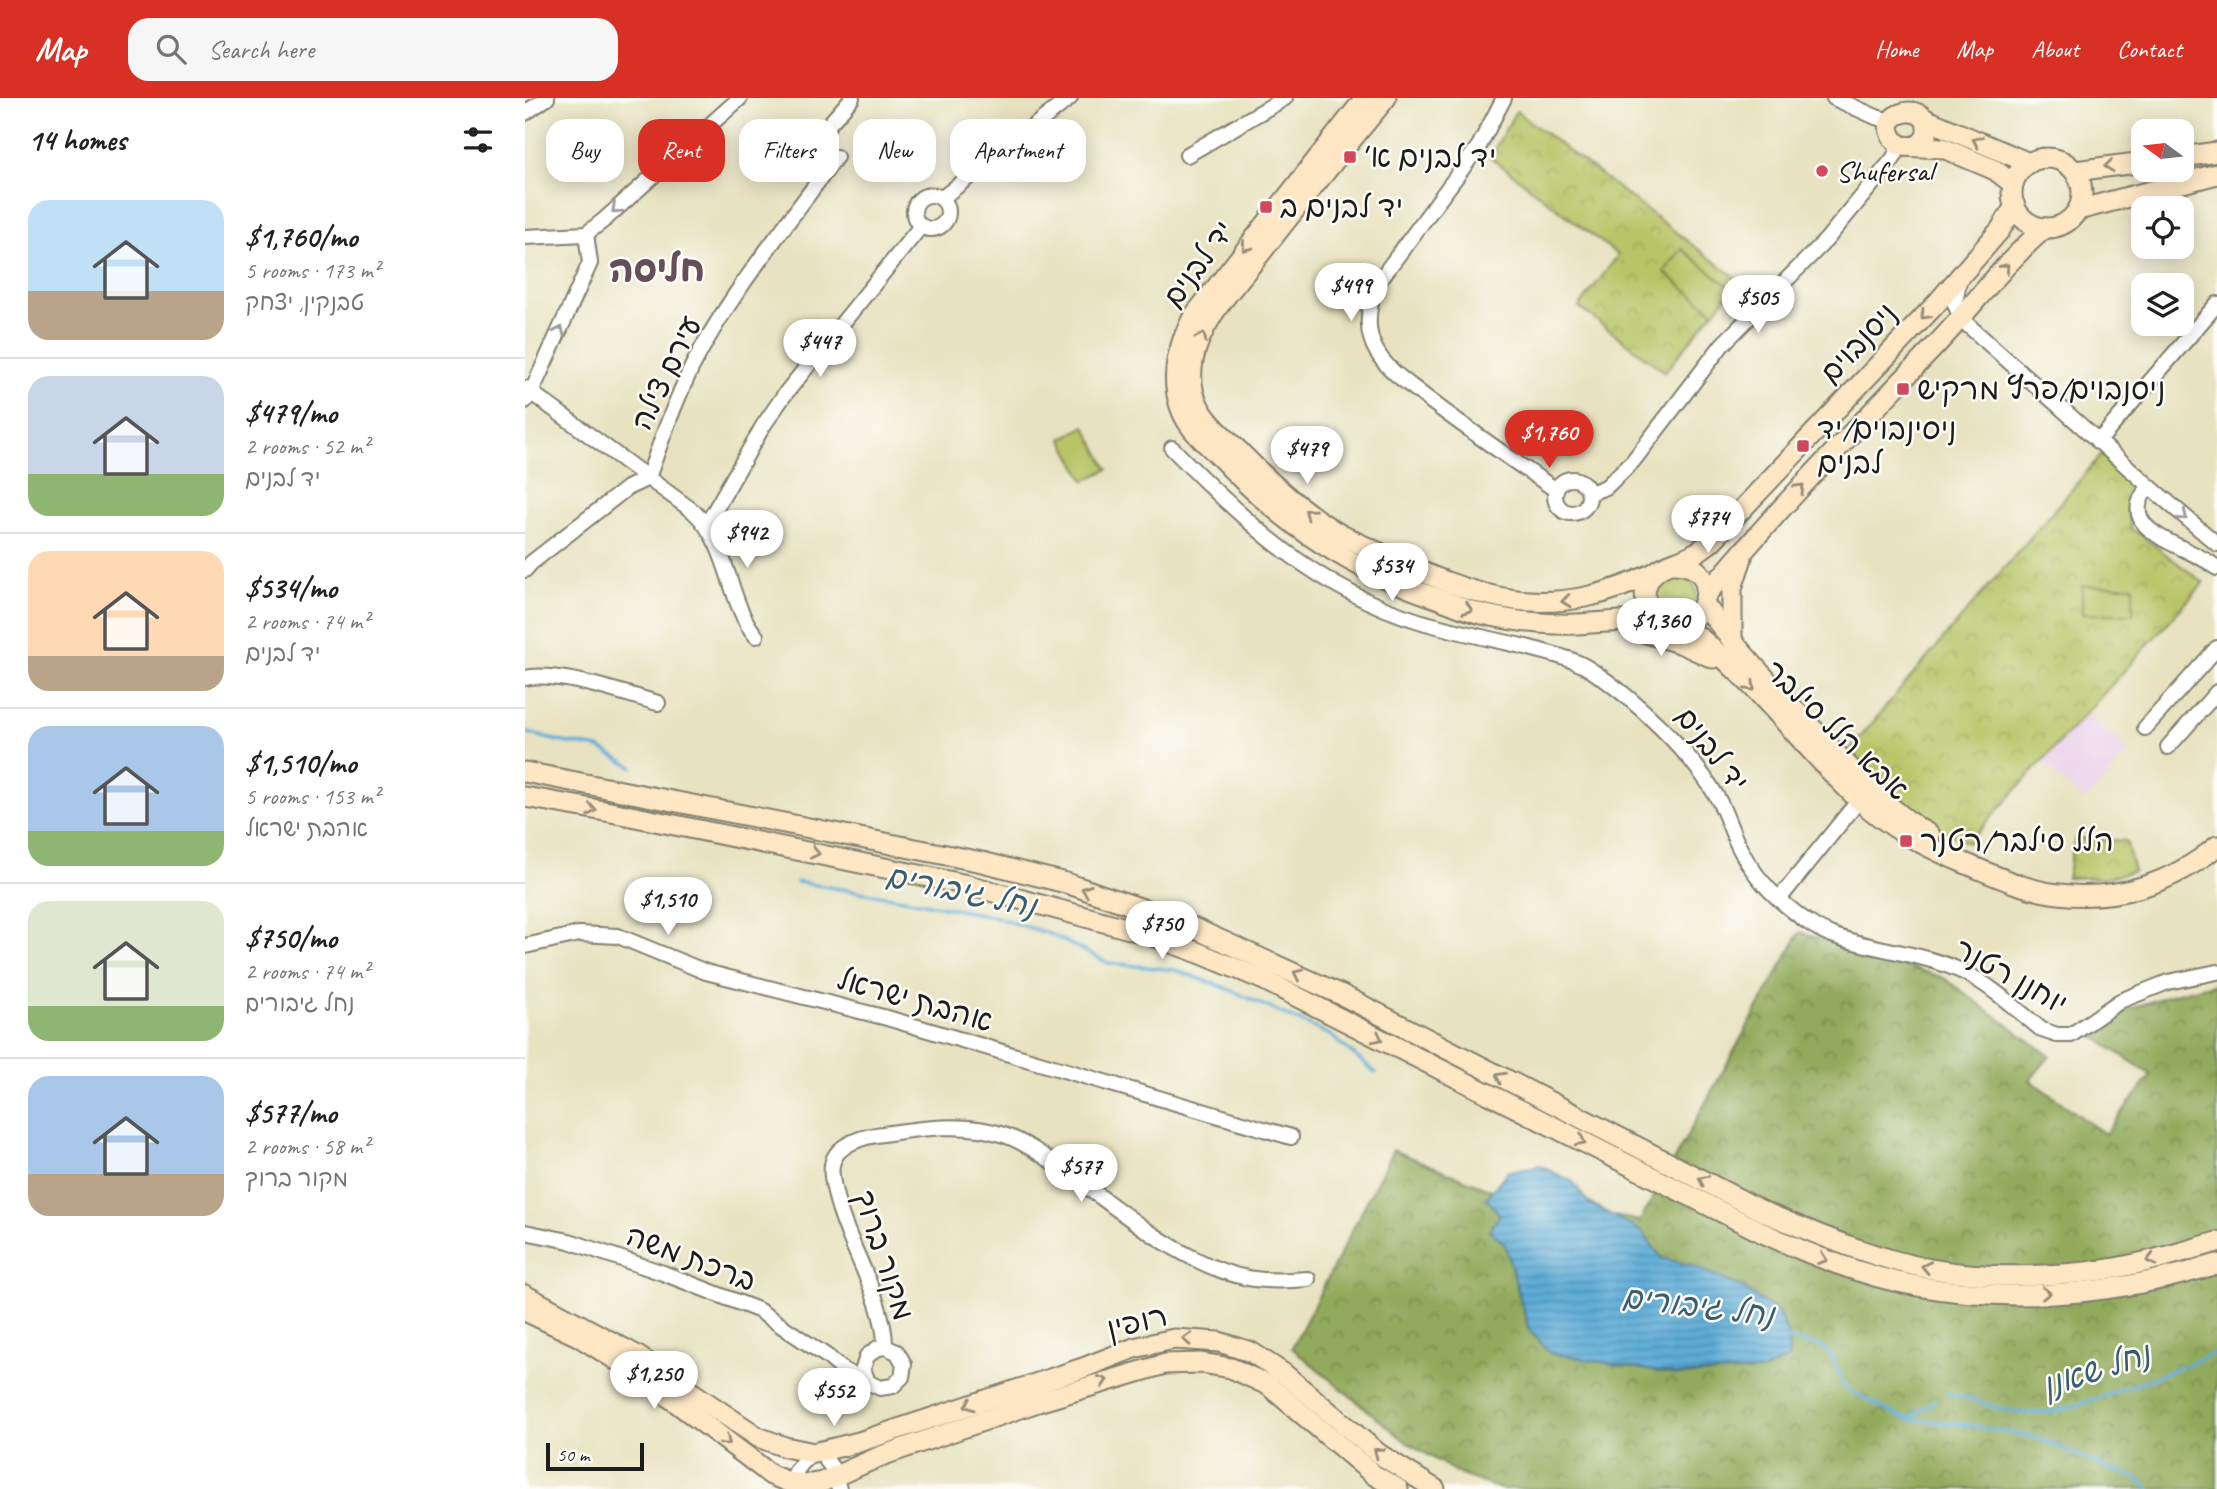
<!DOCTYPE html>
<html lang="en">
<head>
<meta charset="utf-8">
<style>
	:root { --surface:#fff; --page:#f6f6f6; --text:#202124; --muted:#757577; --line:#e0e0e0; --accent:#d93025 }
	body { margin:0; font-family:Caveat,"Playpen Sans Hebrew",sans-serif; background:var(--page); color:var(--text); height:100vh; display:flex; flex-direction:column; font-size:26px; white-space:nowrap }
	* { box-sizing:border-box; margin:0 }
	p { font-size:23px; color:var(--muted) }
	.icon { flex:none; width:38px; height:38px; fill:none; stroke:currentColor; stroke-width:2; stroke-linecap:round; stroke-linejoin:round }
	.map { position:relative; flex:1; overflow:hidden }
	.sheet { display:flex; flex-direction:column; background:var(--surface); width:525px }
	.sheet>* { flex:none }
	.banner { position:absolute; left:21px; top:21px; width:665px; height:63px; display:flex; gap:14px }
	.needle { width:46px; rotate:285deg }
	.tools { position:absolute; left:1606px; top:21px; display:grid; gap:14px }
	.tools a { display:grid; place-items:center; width:63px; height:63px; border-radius:14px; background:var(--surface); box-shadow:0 4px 18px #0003; font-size:35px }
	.scale { position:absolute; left:21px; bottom:18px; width:98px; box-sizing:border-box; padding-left:7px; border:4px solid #1c1c1c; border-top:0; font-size:19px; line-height:24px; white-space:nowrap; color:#1c1c1c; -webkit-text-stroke:5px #fdfcf7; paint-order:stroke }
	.price { position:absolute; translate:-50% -60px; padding:0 16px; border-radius:24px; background:#fff; color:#222; font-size:23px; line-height:46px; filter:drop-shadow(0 2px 4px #0008) }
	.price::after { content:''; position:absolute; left:50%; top:42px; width:21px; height:16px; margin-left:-10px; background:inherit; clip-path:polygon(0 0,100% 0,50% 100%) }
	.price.current { background:var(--accent); color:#fff }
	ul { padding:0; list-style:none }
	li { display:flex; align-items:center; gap:21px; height:175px; padding:0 28px }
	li+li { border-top:2px solid var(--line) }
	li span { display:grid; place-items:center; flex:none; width:196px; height:140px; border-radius:21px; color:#555 }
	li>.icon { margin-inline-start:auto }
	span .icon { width:84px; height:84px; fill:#fffc; stroke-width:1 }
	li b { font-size:30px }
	h2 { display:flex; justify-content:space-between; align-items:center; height:84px; padding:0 28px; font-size:30px }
	.chip { padding:0 24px; border-radius:21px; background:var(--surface); box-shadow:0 4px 18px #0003; font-size:24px; line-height:63px }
	.chip.current { background:var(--accent); color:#fff }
	header { display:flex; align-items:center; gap:42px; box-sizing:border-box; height:98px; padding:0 35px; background:var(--accent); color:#fff }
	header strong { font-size:33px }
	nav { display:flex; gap:38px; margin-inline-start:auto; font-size:24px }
	.search { width:490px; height:63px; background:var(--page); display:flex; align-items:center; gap:18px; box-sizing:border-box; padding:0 24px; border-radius:21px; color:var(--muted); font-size:26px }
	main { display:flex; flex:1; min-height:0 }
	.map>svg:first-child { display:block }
	.built { fill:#ebd1eb }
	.grass { fill:url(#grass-tufts); stroke:#6a7041; stroke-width:2 }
	.forest { fill:url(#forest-crowns); stroke:#57633c; stroke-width:2 }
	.park { fill:url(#park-crowns); stroke:#6a7041; stroke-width:2 }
	.pitch { fill:#b8c466; stroke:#6a7041; stroke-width:2 }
	.water { fill:url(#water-rules); stroke:#3c647a; stroke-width:2 }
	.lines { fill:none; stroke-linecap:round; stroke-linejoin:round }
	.stream { stroke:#5dacd7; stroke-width:3.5 }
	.street-casing { stroke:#827f6e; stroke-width:18 }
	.secondary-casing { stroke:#827f6e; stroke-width:23 }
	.street { stroke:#fff; stroke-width:14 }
	.secondary { stroke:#fce6c4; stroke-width:19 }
	.oneway { stroke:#978b78 }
	.oneway2 { stroke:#999 }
	.poi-dot { fill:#d1495b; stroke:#fdfcf7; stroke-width:2.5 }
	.labels { text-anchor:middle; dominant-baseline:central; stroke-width:5; stroke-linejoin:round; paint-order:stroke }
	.poi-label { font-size:30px; fill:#1c1c1c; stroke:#fdfcf7; text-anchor:start }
	.street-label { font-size:30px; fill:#1c1c1c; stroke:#fdfcf7 }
	.water-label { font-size:32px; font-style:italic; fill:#395d70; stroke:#fdfcf7 }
	.district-label { font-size:37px; font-weight:bold; fill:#654e5a; stroke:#fdfcf7 }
</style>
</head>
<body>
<header>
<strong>Map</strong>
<div class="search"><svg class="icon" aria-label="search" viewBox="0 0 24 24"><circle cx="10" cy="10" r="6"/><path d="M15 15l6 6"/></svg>Search here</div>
<nav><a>Home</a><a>Map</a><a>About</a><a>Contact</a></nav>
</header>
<main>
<section class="sheet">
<h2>14 homes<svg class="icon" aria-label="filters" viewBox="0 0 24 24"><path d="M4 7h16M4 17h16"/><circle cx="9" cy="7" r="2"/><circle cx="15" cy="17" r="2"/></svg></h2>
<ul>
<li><span style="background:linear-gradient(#bfe0f5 65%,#b9a48a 0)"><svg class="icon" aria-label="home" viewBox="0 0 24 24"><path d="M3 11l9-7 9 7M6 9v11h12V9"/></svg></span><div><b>$1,760/mo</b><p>5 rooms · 173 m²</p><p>טבנקין, יצחק</p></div></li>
<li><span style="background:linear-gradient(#c9d6e8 70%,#8fb573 0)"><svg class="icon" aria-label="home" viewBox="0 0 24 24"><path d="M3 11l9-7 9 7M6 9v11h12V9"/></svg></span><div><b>$479/mo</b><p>2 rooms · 52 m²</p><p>יד לבנים</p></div></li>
<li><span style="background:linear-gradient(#ffd9b3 75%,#b9a48a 0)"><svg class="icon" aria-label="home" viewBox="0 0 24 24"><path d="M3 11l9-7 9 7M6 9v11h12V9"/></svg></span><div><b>$534/mo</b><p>2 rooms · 74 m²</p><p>יד לבנים</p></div></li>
<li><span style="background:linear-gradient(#a9c7e8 75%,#8fb573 0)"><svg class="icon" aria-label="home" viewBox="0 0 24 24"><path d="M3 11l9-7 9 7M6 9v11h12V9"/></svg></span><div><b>$1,510/mo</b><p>5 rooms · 153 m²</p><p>אהבת ישראל</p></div></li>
<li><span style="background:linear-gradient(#dfe7d0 75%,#8fb573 0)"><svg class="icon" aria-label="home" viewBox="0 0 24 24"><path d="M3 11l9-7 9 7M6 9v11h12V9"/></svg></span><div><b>$750/mo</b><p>2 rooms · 74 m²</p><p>נחל גיבורים</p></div></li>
<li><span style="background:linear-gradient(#a9c7e8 70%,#b9a48a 0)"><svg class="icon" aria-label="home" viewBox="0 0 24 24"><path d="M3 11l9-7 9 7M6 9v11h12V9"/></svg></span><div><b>$577/mo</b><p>2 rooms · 58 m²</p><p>מקור ברוך</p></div></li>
</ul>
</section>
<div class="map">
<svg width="1692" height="1391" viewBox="0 0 1692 1391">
	<defs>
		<pattern id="grass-tufts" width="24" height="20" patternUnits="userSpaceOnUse" patternTransform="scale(1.75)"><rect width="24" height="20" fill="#b8c466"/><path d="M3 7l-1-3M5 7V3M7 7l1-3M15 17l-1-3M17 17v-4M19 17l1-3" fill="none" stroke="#9ea858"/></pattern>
		<pattern id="forest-crowns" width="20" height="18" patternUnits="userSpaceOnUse" patternTransform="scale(1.75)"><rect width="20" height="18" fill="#92aa5b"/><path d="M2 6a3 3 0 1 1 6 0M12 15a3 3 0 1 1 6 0" fill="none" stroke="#768a4a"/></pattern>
		<pattern id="park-crowns" width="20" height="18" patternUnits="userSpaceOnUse" patternTransform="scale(1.75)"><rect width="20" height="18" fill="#b8c466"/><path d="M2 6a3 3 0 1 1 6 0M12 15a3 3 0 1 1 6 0" fill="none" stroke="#9ea858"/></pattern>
		<pattern id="water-rules" width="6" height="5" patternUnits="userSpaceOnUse" patternTransform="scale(1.75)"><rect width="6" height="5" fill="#5dacd7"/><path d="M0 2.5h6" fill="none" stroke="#4c8bae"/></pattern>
	</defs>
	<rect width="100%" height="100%" fill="#fdfcf7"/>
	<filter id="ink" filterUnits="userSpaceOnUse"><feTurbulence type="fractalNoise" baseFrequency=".0143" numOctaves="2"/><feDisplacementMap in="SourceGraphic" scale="14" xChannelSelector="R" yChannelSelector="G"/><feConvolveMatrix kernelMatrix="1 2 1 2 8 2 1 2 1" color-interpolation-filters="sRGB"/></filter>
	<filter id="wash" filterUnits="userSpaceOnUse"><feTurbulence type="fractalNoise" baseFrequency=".00686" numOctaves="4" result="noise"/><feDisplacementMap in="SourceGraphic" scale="28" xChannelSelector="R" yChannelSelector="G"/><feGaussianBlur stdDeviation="1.57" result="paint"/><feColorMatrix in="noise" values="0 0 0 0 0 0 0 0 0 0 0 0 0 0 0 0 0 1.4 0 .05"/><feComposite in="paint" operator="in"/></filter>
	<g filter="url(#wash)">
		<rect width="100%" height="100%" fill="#e8e2c0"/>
		<polygon class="built" points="1562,615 1604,653 1560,703 1518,665"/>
		<circle class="grass" cx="1150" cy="496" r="21"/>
		<polygon class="forest" points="1275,834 1419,880 1525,958 1505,982 1580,1036 1626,977 1565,936 1610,909 1645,897 1692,885 1692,1391 976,1391 936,1377 880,1343 767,1250 868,1052 976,1096 1115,1123"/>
		<g class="park">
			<polygon points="991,13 1214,182 1140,274 1054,209 1093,157 965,59"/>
			<path d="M1577,356l33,30 -8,24 4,20 73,55 -236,260 -40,-20 -36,-27 -43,-45c83,-101 169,-198 253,-297z"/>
			<polygon points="1550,740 1601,743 1609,773 1580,780 1542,780"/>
		</g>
		<g class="pitch">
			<polygon points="1157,151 1207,191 1189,214 1139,174"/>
			<polygon points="560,328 583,371 560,383 537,341"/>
			<rect x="1557" y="488" width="51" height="28"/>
		</g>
		<polygon class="water" points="1014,1067 1048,1084 1064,1105 1116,1133 1137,1160 1166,1167 1216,1189 1253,1214 1263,1237 1264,1260 1237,1273 1152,1277 1025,1255 1004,1232 980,1146 964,1132 975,1117 961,1100 982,1074"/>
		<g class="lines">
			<g class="stream">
				<polyline points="0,634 33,643 74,650 108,669"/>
				<polyline points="272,784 379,801 470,819 525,836 583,865 650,872 701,890 805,937 851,975"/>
				<polyline points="1261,1241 1296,1248 1306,1257 1320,1290 1367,1315 1383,1321 1437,1326 1513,1340 1584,1371 1610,1379 1625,1391"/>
				<path d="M1422,1296c26,2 50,18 77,19 34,2 62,-11 93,-22 34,-12 67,-24 100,-39"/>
				<polyline points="1383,1321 1410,1303"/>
			</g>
		</g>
	</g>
	<g filter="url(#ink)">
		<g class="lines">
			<g class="street-casing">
				<g id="street">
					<path d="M979,0l-25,48 -103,139c-8,22 -12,46 1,67 11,19 31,31 47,44 43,33 87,63 132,94"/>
					<polyline points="1309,0 1351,19 1366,23"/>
					<polyline points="0,15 22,0"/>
					<polyline points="662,57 760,0"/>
					<polyline points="273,62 327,0"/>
					<circle cx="406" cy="114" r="17"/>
					<polyline points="417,100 545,0"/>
					<polyline points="61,136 79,122 215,0"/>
					<polyline points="0,139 61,136"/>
					<path d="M1434,182l-4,24 6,15 188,167c-39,47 42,59 68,82"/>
					<path d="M0,290l168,123c38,35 34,91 63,125"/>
					<polyline points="0,303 6,295 65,165 61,136"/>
					<polyline points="1573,344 1692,206"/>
					<path d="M647,350c71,73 147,143 247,173 36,11 74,18 111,27 21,6 43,10 61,22 43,28 101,83 126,127 9,16 14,34 22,50 10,20 26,40 43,55 16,13 31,26 50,33 42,16 90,17 131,37 28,13 54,38 79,58l15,5h14l49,-34 48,-19 49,-10"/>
					<circle cx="1047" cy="398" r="17"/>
					<polyline points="1624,388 1692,446"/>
					<polyline points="1065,395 1081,389 1108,363 1197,247 1301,142 1368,61 1375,48"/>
					<polyline points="182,426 238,328 260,296 396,128"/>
					<path d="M0,472l6,-7 96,-75 21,-10c13,-37 26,-74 43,-109 37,-74 97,-145 145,-212"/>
					<path d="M0,580c31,-8 100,16 133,25"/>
					<polyline points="1620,630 1692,550"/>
					<polyline points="1643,649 1692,594"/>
					<polyline points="1254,801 1339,696"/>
					<polyline points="0,848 54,836 93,838 181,874 362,920 766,1039"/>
					<polyline points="0,1134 44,1143 138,1175 233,1212 303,1259 318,1272 355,1290 368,1288 377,1279 379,1266 372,1254 360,1249 353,1250 342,1258 338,1271 343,1284"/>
					<path d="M360,1249c1,-45 -38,-103 -49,-150 -2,-10 -6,-22 -4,-32 3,-21 33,-29 51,-31 39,-6 83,-12 121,1 23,8 44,24 64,38 41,29 82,64 127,86 41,21 68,24 113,20"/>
					<polyline points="295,1354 308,1371 314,1391"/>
					<path d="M267,1391c-1,-16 9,-27 22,-36"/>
				</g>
			</g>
			<g class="secondary-casing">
				<g id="secondary">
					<path d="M840,0l-172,219c-15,29 -24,60 -12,92 7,20 25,34 40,49 65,69 130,112 221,142 13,5 26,11 40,14 30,7 64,11 95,10 28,-1 57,-6 85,-2"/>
					<path d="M861,0c-43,52 -85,103 -126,156 -24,31 -60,66 -67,107 -8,45 19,64 48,92 27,28 56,54 89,75 16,11 35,18 52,26 43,20 87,40 134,46 50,6 94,-6 138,-27"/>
					<polyline points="1400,21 1504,65"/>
					<path d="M1391,48c7,-4 12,-9 11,-18 0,-30 -62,-14 -27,18l43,2 52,22 18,14"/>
					<polyline points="1657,59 1692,54"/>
					<circle cx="1522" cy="95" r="35"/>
					<polyline points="1550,73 1619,64"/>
					<polyline points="1553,112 1692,76"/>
					<path d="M1144,466c73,-4 22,100 -17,49 -7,-9 -9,-21 -4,-31 8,-18 30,-19 45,-28 7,-3 12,-8 18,-12l225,-238 64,-74 15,-24"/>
					<path d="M1181,497c73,-88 152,-168 231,-251 36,-38 68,-82 108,-116"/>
					<path d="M1180,507c31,44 69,83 106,122 37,38 72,81 119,108"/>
					<path d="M1158,527c65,46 115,117 173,172 33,31 71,51 113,68 29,12 59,26 90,29 58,7 114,-11 158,-48"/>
					<polyline points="1105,530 1157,546 1188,560"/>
					<polyline points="1207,542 1207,490 1217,460"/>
					<path d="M0,674l457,90 84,21 112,38 164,74 422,217c53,22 110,47 167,57 51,9 105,8 155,3 45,-4 88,-18 131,-30"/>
					<path d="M0,699l91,16 352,72 176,48 55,20 65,27 497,252c50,23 101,44 156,54 99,18 204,8 300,-22"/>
					<polyline points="0,1197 111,1257 233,1339 260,1349 289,1355 334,1344 558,1270 609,1250 649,1241 694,1244 726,1254 758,1275 854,1356 910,1391"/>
					<polyline points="0,1213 53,1238 115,1277 232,1366 246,1377 266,1385 286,1386 297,1384 356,1358 513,1304 640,1266 676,1265 706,1270 743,1287 849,1377 873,1391"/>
				</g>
			</g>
			<use href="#street" class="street"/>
			<use href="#secondary" class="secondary"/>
		</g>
		<defs><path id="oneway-chevron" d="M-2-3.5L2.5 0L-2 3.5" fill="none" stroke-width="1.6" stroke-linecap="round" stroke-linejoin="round" transform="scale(1.75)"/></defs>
		<g class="oneway">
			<use href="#oneway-chevron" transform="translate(1452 43) rotate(-157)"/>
			<use href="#oneway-chevron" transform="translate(1584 68) rotate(173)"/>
			<use href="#oneway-chevron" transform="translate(721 149) rotate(129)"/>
			<use href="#oneway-chevron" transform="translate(1480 170) rotate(-49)"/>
			<use href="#oneway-chevron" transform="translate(1400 217) rotate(134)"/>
			<use href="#oneway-chevron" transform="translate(677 239) rotate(-65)"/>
			<use href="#oneway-chevron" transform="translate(1275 390) rotate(-46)"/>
			<use href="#oneway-chevron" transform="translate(784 415) rotate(-143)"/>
			<use href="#oneway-chevron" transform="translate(1041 503) rotate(174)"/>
			<use href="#oneway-chevron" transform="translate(943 511) rotate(19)"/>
			<use href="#oneway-chevron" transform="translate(1226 589) rotate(45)"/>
			<use href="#oneway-chevron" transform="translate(67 712) rotate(8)"/>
			<use href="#oneway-chevron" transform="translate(290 755) rotate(12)"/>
			<use href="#oneway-chevron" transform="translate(561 792) rotate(-161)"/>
			<use href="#oneway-chevron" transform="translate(773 876) rotate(-155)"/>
			<use href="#oneway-chevron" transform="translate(853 940) rotate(27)"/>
			<use href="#oneway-chevron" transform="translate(975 979) rotate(-152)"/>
			<use href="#oneway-chevron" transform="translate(1056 1043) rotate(27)"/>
			<use href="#oneway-chevron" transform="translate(1178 1082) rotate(-153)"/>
			<use href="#oneway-chevron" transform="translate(1298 1161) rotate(19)"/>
			<use href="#oneway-chevron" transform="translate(1626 1162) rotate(166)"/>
			<use href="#oneway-chevron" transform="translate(1401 1169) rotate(-168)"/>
			<use href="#oneway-chevron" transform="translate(1521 1195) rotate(-1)"/>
			<use href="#oneway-chevron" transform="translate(662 1241) rotate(-176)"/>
			<use href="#oneway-chevron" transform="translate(578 1283) rotate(-17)"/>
			<use href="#oneway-chevron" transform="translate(444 1307) rotate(162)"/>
			<use href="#oneway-chevron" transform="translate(201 1343) rotate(37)"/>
			<use href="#oneway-chevron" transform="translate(853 1354) rotate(-142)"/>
		</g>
		<g class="oneway2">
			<use href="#oneway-chevron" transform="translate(91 111) rotate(138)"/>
			<use href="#oneway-chevron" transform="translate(35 233) rotate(-66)"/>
			<use href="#oneway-chevron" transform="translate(1658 418) rotate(40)"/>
		</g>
	</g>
	<g class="poi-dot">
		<rect x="818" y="52" width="14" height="14" rx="3.5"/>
		<circle cx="1297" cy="73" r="7"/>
		<rect x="734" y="102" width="14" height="14" rx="3.5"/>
		<rect x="1371" y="284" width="14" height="14" rx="3.5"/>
		<rect x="1271" y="341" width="14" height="14" rx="3.5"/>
		<rect x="1374" y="736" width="14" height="14" rx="3.5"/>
	</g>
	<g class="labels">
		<g class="poi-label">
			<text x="839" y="59">יד לבנים א׳</text>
			<text x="1311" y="73">Shufersal</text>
			<text x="755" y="109">יד לבנים ב</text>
			<text x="1392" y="291">ניסנבוים/פרץ מרקיש</text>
			<text x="1292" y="331">ניסינבוים/יד<tspan x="1292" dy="34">לבנים</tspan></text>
			<text x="1395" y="743">הלל סילבר/רטנר</text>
		</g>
		<g class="street-label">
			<text transform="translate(673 166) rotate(-54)">יד לבנים</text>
			<text transform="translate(1333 245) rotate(-47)">ניסנבוים</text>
			<text transform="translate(141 275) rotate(-64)">עירם צילה</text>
			<text transform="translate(1312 632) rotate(44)">אבא הלל סילבר</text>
			<text transform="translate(1187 651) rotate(52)">יד לבנים</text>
			<text transform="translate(1486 878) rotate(29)">יוחנן רטנר</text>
			<text transform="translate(390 902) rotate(16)">אהבת ישראל</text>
			<text transform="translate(359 1157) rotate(72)">מקור ברוך</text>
			<text transform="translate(166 1160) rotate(21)">ברכת משה</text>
			<text transform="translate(612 1224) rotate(-14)">רופין</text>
		</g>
		<g class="water-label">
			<text transform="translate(436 793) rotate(12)">נחל גיבורים</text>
			<text transform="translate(1173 1208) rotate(7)">נחל גיבורים</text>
			<text transform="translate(1571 1272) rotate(-18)">נחל שאנן</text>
		</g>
		<g class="district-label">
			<text x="132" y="170">חליסה</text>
		</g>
	</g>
</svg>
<div class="tools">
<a><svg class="needle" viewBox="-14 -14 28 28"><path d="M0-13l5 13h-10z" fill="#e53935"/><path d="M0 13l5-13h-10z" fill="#757577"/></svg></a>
<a><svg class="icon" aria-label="locate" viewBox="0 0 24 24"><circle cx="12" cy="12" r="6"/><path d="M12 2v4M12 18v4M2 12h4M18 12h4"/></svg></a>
<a><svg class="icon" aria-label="layers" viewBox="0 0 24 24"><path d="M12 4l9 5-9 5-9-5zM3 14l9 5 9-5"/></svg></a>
</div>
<div class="scale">50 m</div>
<b class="price" style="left:826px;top:225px">$499</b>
<b class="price" style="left:1233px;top:237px">$505</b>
<b class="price" style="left:295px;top:281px">$447</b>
<b class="price current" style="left:1024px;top:372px">$1,760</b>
<b class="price" style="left:782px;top:388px">$479</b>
<b class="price" style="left:1183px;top:457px">$774</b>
<b class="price" style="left:222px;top:472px">$942</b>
<b class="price" style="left:867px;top:505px">$534</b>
<b class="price" style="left:1136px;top:560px">$1,360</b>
<b class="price" style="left:143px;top:839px">$1,510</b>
<b class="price" style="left:637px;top:863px">$750</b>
<b class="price" style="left:556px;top:1106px">$577</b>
<b class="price" style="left:129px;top:1313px">$1,250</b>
<b class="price" style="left:309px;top:1330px">$552</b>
<div class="banner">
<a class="chip">Buy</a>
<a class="chip current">Rent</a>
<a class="chip">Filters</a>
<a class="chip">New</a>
<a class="chip">Apartment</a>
</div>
</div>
</main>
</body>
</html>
